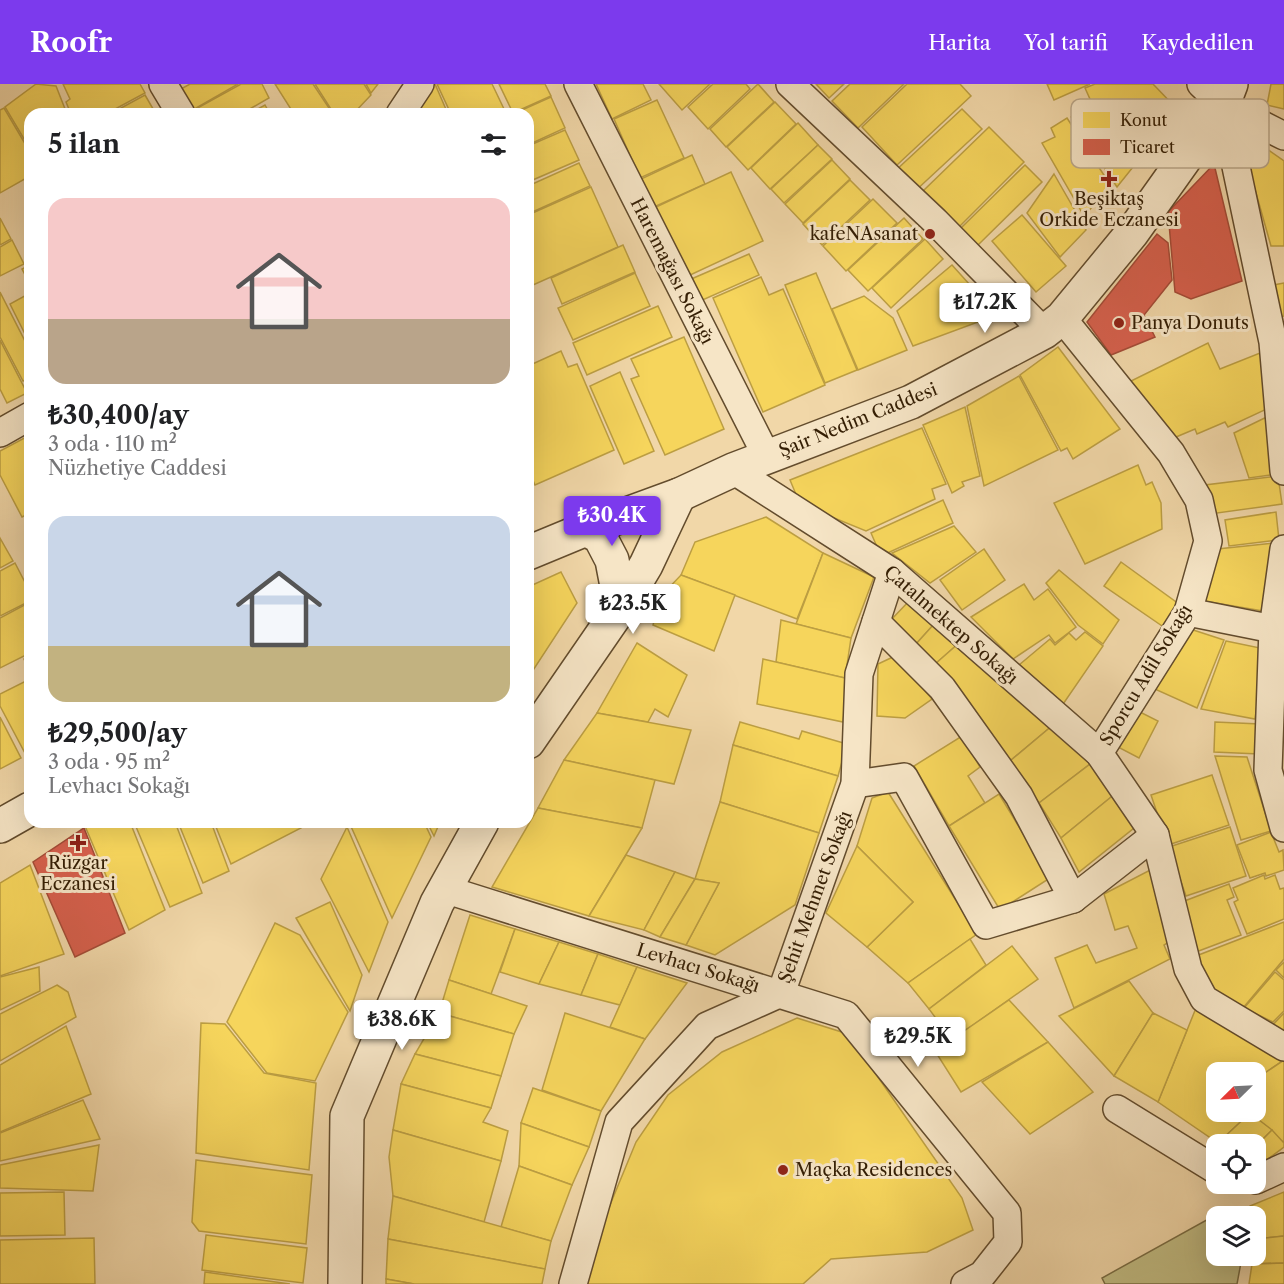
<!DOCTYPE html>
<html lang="tr">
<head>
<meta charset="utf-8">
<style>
	:root { --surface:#fff; --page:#f6f6f6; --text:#202124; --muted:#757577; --accent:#7c3aed }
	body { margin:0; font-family:"Libre Caslon Text",serif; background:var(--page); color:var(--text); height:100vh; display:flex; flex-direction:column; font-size:22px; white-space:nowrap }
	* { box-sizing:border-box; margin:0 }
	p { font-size:20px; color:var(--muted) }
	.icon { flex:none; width:33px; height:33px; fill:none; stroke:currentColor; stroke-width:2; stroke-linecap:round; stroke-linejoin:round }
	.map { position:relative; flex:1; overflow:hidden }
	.sheet { position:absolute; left:24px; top:24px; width:510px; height:720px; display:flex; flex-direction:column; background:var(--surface); border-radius:18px; box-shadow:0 6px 24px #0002 }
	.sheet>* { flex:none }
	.needle { width:39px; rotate:246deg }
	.buttons { position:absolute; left:1206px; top:978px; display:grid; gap:12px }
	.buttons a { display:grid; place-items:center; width:60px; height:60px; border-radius:12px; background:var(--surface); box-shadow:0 6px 24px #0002; font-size:30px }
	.price { position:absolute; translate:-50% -51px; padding:0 14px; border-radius:6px; background:#fff; color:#222; font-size:20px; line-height:39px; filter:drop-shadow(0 2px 3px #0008) }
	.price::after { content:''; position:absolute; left:50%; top:36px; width:18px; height:14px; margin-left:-9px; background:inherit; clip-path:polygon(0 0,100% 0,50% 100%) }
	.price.selected { background:var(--accent); color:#fff }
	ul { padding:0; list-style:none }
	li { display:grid; align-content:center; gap:12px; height:318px; padding:0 24px }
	li span { display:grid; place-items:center; height:186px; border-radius:18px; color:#555 }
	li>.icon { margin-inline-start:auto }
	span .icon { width:108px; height:108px; fill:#fffc; stroke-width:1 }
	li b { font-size:26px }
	h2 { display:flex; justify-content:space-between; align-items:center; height:72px; padding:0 24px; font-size:26px }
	header { display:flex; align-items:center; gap:36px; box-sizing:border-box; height:84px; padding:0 30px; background:var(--accent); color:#fff }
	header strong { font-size:28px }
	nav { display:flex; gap:33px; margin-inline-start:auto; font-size:21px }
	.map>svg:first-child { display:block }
	.green { fill:#c1bc83; stroke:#7a6d44; stroke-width:1.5 }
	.homes { fill:#f6d55c; stroke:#bc9e42; stroke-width:1.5 }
	.shops { fill:#d6604d; stroke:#a54c37; stroke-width:1.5 }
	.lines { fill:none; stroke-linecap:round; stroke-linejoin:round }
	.minor-casing { stroke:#634c2d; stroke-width:30 }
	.tertiary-casing { stroke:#634c2d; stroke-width:36 }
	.minor { stroke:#f6e5c6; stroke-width:27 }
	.tertiary { stroke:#f6e5c6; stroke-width:33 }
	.poi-dot { fill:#8f2418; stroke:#f6e5c6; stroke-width:2 }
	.labels { text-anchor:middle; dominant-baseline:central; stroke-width:6; stroke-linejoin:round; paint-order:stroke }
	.poi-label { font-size:18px; fill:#341e04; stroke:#f6e5c6 }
	.street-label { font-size:18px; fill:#341e04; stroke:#f6e5c6 }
	.key { fill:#f6e5c6; stroke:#bca98c; stroke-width:1.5 }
	.key-label { font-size:16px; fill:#341e04 }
</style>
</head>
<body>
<header>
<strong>Roofr</strong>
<nav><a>Harita</a><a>Yol tarifi</a><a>Kaydedilen</a></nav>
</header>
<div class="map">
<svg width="1284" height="1200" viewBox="0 0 1284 1200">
	<rect width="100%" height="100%" fill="#f1d7a8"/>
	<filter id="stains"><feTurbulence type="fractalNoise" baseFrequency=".00333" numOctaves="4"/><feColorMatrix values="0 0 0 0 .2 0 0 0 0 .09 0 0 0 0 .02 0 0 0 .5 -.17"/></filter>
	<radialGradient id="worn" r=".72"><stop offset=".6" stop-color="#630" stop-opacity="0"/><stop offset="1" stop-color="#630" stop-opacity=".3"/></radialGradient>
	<polygon class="green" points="1212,1133 1216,1140 1216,1172 1242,1173 1237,1200 1105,1200 1102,1194"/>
	<g class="homes">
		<polygon points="36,0 56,2 67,30 30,30 30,65 5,23"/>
		<polygon points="63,0 140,0 145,9 106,30 71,30 66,18 70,15"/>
		<polygon points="190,0 238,0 191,27 179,6"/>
		<polygon points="241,0 262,0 269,14 241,30 194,30 192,27"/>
		<polygon points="275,0 313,0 333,30 294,30"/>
		<polygon points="315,0 364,0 371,11 353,30 334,30"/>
		<polygon points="366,0 378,0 371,9"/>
		<polygon points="432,0 435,0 448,30 411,30"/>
		<polygon points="437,0 492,0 505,27 498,30 451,30"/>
		<polygon points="499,0 545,0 551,12 513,29"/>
		<polygon points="596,0 643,0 651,16 612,35"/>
		<polygon points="659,0 710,0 682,26"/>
		<polygon points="713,0 746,0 750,5 708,45 688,23"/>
		<polygon points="758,0 774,18 726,63 710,45"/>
		<polygon points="816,0 844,0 829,14"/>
		<polygon points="850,0 904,0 858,44 832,17"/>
		<polygon points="907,0 960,0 971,12 897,81 862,43"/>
		<polygon points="1047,0 1090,0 1054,16"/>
		<polygon points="1095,0 1153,0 1177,25 1144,64 1090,15 1085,4"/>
		<polygon points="1271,0 1284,0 1284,25 1267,21"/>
		<polygon points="145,11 156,30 110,30"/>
		<polygon points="551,13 565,44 528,61 528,30 513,30"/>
		<polygon points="657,16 684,74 640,94 614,35"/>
		<polygon points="775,18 796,40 748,86 727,63"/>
		<polygon points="1091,19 1145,68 1117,103 1071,33"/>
		<polygon points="265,21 270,30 249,30"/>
		<polygon points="4,24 30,68 30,92 0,109 0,26"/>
		<polygon points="962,25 982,45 913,109 894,88"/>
		<polygon points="1067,34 1111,102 1084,132 1042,59 1055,53 1051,44"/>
		<polygon points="798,39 818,61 770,105 751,84"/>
		<polygon points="989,43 1024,78 959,143 923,107"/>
		<polygon points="565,46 579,76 528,98 528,62"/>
		<polygon points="818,61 832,75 784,119 771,105"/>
		<polygon points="1267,65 1284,77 1284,162 1271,162 1247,77"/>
		<polygon points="692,71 705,100 654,123 641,95"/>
		<polygon points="832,76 850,95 803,139 785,120"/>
		<polygon points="579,79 590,102 528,130 528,102"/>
		<polygon points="1025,81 1042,98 978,161 961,144"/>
		<polygon points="731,88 763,157 688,192 656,123"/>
		<polygon points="1054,90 1086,146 1060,173 1027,129"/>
		<polygon points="850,96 870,116 822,161 803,140"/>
		<polygon points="591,103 618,163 533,201 528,190 528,131"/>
		<polygon points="873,115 897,139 846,187 823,162"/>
		<polygon points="1022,131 1066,182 1036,208 992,157"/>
		<polygon points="0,134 11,155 0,161"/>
		<polygon points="904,134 923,155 868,207 848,186"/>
		<polygon points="925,155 943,175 891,224 872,204"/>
		<polygon points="12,156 24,180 0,192 0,163"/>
		<polygon points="623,161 635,188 562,220 551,194"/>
		<polygon points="749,170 759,191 698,218 689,196"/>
		<polygon points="30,181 30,200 22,185"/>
		<polygon points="952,181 997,231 913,262 897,227"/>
		<polygon points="635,189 650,222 573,256 558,224"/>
		<polygon points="816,189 857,286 825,299 785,201"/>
		<polygon points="761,193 769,211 783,205 825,301 763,328 713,214"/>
		<polygon points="1284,199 1284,232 1274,235 1268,202"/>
		<polygon points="0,208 30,267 30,294 23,297 0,253"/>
		<polygon points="30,209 30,260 10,220"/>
		<polygon points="864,212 893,234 907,266 858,286 832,225"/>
		<polygon points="658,222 672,253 587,291 573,259"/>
		<polygon points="684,253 724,345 665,371 631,295 639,292 631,275"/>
		<polygon points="0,256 27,309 7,319 0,305"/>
		<polygon points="1208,259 1220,285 1265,267 1273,322 1228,343 1225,338 1197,350 1195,345 1176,353 1129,298"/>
		<polygon points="1058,263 1120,345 1073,375 1067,364 1061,367 1020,291"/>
		<polygon points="561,267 568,283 577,280 614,366 535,401 528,385 528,282"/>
		<polygon points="620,288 654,367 624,380 590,302"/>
		<polygon points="1019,292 1058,366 984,402 967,322"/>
		<polygon points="965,323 980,392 962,398 964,402 952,409 923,341"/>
		<polygon points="1277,328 1278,390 1249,394 1234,349"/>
		<polygon points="922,344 946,400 932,405 935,415 866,447 800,420 790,396"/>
		<polygon points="30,351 30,429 22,433 0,391 0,367"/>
		<polygon points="1138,381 1146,401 1152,398 1161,419 1162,445 1085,480 1054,419"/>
		<polygon points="1278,392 1282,420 1210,430 1205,401"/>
		<polygon points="943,416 953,439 881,472 871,449"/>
		<polygon points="1276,428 1279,456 1229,462 1225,436"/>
		<polygon points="766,433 823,469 797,535 681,491 695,458"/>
		<polygon points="954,442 976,468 930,499 892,469"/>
		<polygon points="0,454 13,477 0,484"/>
		<polygon points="1274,459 1263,527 1198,516 1208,466"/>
		<polygon points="984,465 1005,496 962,526 940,496"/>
		<polygon points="823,469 874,493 851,554 796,540"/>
		<polygon points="1121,478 1183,523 1168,546 1104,502"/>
		<polygon points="15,479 30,508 30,517 0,532 0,487"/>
		<polygon points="1059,486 1119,536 1103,560 1078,541 1046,499"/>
		<polygon points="561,488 577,519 528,594 528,503"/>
		<polygon points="681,491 735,511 714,567 653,541 660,513"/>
		<polygon points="1024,500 1034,516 1048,505 1076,543 1055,559 1049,551 1013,575 971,533"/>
		<polygon points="910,516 935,539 916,560 890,537"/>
		<polygon points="30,518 30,569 0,584 0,534"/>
		<polygon points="781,536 851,554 845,594 776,578"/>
		<polygon points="935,539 959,559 934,581 916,560"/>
		<polygon points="1184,543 1224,556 1197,624 1148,602"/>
		<polygon points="1085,548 1103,562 1059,626 1019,581 1050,555 1055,561 1069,549 1076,556"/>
		<polygon points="1226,557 1265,565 1255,635 1201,625"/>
		<polygon points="637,559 687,591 668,633 655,625 648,638 597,629"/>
		<polygon points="959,559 1053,641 1010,677 934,581"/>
		<polygon points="30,572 30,587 24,575"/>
		<polygon points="895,572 932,615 905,634 877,632 878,580"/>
		<polygon points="763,575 845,594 846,612 843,638 757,620"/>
		<polygon points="30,595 30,669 26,671 0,622 0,610"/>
		<polygon points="1134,625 1158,637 1139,674 1116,662"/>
		<polygon points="597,629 691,646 674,700 564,676"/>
		<polygon points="0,633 21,674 0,685"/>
		<polygon points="740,638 799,655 802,647 847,660 838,692 733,661"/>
		<polygon points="1215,638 1260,640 1259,670 1214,668"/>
		<polygon points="1053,641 1094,677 1039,719 1010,677"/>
		<polygon points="962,652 980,683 968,692 985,719 949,742 914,682"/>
		<polygon points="733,661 838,692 819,749 720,718"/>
		<polygon points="1215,672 1247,673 1271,747 1241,756"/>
		<polygon points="564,676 655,696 642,744 538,724"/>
		<polygon points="1094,677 1116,709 1061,754 1039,719"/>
		<polygon points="1212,691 1229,741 1168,761 1151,711"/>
		<polygon points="888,708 977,850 908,899 867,863 913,818 857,762 872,714"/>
		<polygon points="1116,709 1139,740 1079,788 1061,754"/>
		<polygon points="999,710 1050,794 1000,826 949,742"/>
		<polygon points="720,718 819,749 795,821 715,871 686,861 719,799 695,795"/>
		<polygon points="538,724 642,744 589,832 492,803"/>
		<polygon points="92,738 130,738 165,826 129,846 85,742"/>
		<polygon points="134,738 175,738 202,809 170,823"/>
		<polygon points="178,738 211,738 229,787 203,799"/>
		<polygon points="214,738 298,738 301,744 231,780"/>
		<polygon points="349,738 424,738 431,753 392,834"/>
		<polygon points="427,738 440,738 434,752"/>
		<polygon points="347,743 388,838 369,888 321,795"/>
		<polygon points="1230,743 1246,792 1186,812 1169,763"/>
		<polygon points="1271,748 1279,768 1283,766 1284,786 1266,792 1265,789 1250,794 1237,761"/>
		<polygon points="857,762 913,818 867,863 826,829"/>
		<polygon points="626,771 675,788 644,846 589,832"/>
		<polygon points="30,781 64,870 0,892 0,799"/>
		<polygon points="1154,784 1175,854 1164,861 1170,875 1074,924 1055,874 1087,861 1096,879 1137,864 1128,842 1115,846 1104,810"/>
		<polygon points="675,788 695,795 660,853 644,846"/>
		<polygon points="1264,791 1265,795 1275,791 1280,805 1284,804 1284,835 1247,850 1234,818 1238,816 1233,804"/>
		<polygon points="695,795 719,799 686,861 660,853"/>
		<polygon points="1229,800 1234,813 1227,816 1241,851 1196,868 1174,821"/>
		<polygon points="330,818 362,891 350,927 296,834"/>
		<polygon points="470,831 515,845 491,910 449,896"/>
		<polygon points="1284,838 1284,875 1243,924 1212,906 1196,872"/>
		<polygon points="275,839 300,851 348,928 315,997 267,989 227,938"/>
		<polygon points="515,845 559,858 539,900 500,888"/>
		<polygon points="970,855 986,881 929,925 908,899"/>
		<polygon points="559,858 598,870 581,911 539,900"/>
		<polygon points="1012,862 1038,895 952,956 929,925"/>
		<polygon points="598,870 637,883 620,921 581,911"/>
		<polygon points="1284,878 1284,894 1276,886"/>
		<polygon points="39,883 40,907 0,926 0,893"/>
		<polygon points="637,883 687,899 645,955 610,943"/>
		<polygon points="1275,888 1284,896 1284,927 1273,938 1244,924"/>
		<polygon points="449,896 527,922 514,950 439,929"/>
		<polygon points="1129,897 1153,929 1114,992 1059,932"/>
		<polygon points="57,901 68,908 76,933 0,977 0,930"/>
		<polygon points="1009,916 1048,958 961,1008 935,967"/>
		<polygon points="1196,924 1284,976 1256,995 1256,988 1216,988 1216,1028 1250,1029 1218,1059 1158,1018"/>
		<polygon points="439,929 514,950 501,992 415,970"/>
		<polygon points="565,929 645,955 601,1027 542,1006"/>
		<polygon points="1153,929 1187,946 1158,1018 1114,992"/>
		<polygon points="1284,929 1284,952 1269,945"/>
		<polygon points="797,934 848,950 962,1114 973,1146 927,1168 831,1175 803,1200 586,1200 589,1172 636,1058 668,1011 722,968"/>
		<polygon points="201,939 225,940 264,989 316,999 309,1086 196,1069"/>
		<polygon points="66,942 91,1010 0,1048 0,981"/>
		<polygon points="1048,958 1093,1008 1030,1050 982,998"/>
		<polygon points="415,970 501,992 491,1024 401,1000"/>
		<polygon points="1284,976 1284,1059 1250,1028 1256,1028 1256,995"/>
		<polygon points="401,1000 491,1024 483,1038 508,1047 501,1077 393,1046"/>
		<polygon points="533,1004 601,1027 589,1063 521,1039"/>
		<polygon points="83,1016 100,1055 0,1077 0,1049"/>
		<polygon points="1250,1029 1272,1046 1256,1062 1256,1060 1218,1059"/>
		<polygon points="521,1039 589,1063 572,1101 519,1082"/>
		<polygon points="393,1046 501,1077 484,1138 393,1112 389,1073"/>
		<polygon points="1272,1046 1284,1059 1284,1063 1256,1084 1256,1062"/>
		<polygon points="99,1061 93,1107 0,1104 0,1081"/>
		<polygon points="196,1076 312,1091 306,1160 199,1147 192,1138"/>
		<polygon points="519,1082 572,1101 551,1157 501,1143"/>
		<polygon points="64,1108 65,1151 0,1152 0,1109"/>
		<polygon points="1284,1108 1284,1152 1257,1155 1256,1132 1252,1132 1250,1122"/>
		<polygon points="393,1112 551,1157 545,1185 388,1155"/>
		<polygon points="206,1151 307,1164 303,1199 202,1186"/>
		<polygon points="1284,1152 1284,1179 1252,1180 1257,1155"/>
		<polygon points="94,1154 95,1200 0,1200 0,1156"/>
		<polygon points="388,1155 545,1185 542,1200 414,1200 386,1195"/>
		<polygon points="1284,1179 1284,1200 1249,1200 1252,1180"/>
		<polygon points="205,1188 290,1200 204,1200"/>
		<polygon points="386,1195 414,1200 386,1200"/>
	</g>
	<g class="shops">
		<polygon points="1214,80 1242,197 1191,215 1175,208 1168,128"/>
		<polygon points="1157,150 1168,159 1172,196 1144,231 1155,253 1111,271 1087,238"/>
		<polygon points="84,744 125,849 75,873 33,778"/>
	</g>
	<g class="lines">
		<g class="minor-casing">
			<g id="minor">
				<polyline points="163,0 181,30"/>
				<polyline points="578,0 767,373"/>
				<polyline points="790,0 935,137 1044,248"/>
				<polyline points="1201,0 1223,21 1284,52"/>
				<polyline points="1223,21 1273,258 1284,387"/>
				<polyline points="400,30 420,0"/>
				<polyline points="1062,234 1171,369 1199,416 1208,457 1188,528 1099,669"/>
				<polyline points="0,349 30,332"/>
				<polyline points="733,386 892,488 1099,669 1155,751 1188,885 1204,915 1284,963"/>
				<polyline points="1284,465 1273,545 1268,686 1284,744"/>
				<polyline points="1188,528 1273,545 1284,544"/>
				<polyline points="876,538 942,604 1019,712 1073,815"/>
				<polyline points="855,700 904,693 986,841 1073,815 1155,751"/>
				<polyline points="444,805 846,931 1007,1129 1008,1158 982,1191 965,1200"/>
				<polyline points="1117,1025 1216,1086"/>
				<polyline points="1256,1096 1284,1083"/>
				<polyline points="573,1200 619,1038 707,942 781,909 855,700 859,590 892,488"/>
			</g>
		</g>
		<g class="tertiary-casing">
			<g id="tertiary">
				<polyline points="586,445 600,453 612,476 621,523"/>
				<polyline points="528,469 586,445 679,411 733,386 911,318 1044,248 1062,234 1132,149 1223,21 1231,0"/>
				<polyline points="528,658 621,523 646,481 679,411"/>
				<polyline points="0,742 30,725"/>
				<polyline points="345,1200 347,1032 437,819 482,738"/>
			</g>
		</g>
		<use href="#minor" class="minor"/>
		<use href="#tertiary" class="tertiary"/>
	</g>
	<g class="poi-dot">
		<path d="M1106 86h6v6h6v6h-6v6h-6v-6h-6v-6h6z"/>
		<circle cx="930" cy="150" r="6"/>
		<circle cx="1119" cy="239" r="6"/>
		<path d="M75 750h6v6h6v6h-6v6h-6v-6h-6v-6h6z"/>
		<circle cx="783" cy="1086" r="6"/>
	</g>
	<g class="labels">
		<g class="poi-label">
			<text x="1109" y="115">Beşiktaş<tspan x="1109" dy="21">Orkide Eczanesi</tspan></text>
			<text x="918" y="150" text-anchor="end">kafeNAsanat</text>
			<text x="1131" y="239" text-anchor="start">Panya Donuts</text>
			<text x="78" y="779">Rüzgar<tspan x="78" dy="21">Eczanesi</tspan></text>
			<text x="795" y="1086" text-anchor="start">Maçka Residences</text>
		</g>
		<g class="street-label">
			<text transform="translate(672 187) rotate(63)">Haremağası Sokağı</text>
			<text transform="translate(858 336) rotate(-22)">Şair Nedim Caddesi</text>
			<text transform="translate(951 541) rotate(41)">Çatalmektep Sokağı</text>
			<text transform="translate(1146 591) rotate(-59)">Sporcu Adil Sokağı</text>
			<text transform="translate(815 813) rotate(-70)">Şehit Mehmet Sokağı</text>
			<text transform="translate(698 884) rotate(17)">Levhacı Sokağı</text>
		</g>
	</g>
	<rect x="1071" y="15" width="198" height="69" rx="9" class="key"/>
	<rect x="1083" y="28" width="27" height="16" fill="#f6d55c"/>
	<rect x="1083" y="55" width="27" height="16" fill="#d6604d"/>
	<g class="key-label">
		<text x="1120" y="42">Konut</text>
		<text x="1120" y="69">Ticaret</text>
	</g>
	<rect width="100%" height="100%" filter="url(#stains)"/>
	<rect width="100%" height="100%" fill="url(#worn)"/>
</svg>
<div class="buttons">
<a><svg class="needle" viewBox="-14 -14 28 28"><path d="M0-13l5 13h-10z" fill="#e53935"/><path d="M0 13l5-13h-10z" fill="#757577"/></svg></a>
<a><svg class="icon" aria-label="locate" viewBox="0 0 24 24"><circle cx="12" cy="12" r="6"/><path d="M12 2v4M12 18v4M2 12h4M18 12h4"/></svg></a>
<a><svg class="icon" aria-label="layers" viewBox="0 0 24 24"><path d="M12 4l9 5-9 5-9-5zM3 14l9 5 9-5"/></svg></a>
</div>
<b class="price" style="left:985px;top:250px">₺17.2K</b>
<b class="price selected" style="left:612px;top:463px">₺30.4K</b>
<b class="price" style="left:633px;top:551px">₺23.5K</b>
<b class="price" style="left:402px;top:967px">₺38.6K</b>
<b class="price" style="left:918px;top:984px">₺29.5K</b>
<section class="sheet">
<h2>5 ilan<svg class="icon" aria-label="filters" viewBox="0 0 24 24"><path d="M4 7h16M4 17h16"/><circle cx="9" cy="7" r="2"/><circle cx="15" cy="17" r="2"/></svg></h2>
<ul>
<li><span style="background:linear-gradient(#f6c9c9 65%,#b9a48a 0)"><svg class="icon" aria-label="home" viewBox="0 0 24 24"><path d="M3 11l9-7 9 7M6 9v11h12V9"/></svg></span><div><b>₺30,400/ay</b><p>3 oda · 110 m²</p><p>Nüzhetiye Caddesi</p></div></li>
<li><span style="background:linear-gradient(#c9d6e8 70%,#c2b280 0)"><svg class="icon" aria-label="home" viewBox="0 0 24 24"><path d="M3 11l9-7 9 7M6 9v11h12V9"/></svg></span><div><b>₺29,500/ay</b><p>3 oda · 95 m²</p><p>Levhacı Sokağı</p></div></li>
</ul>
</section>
</div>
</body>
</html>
